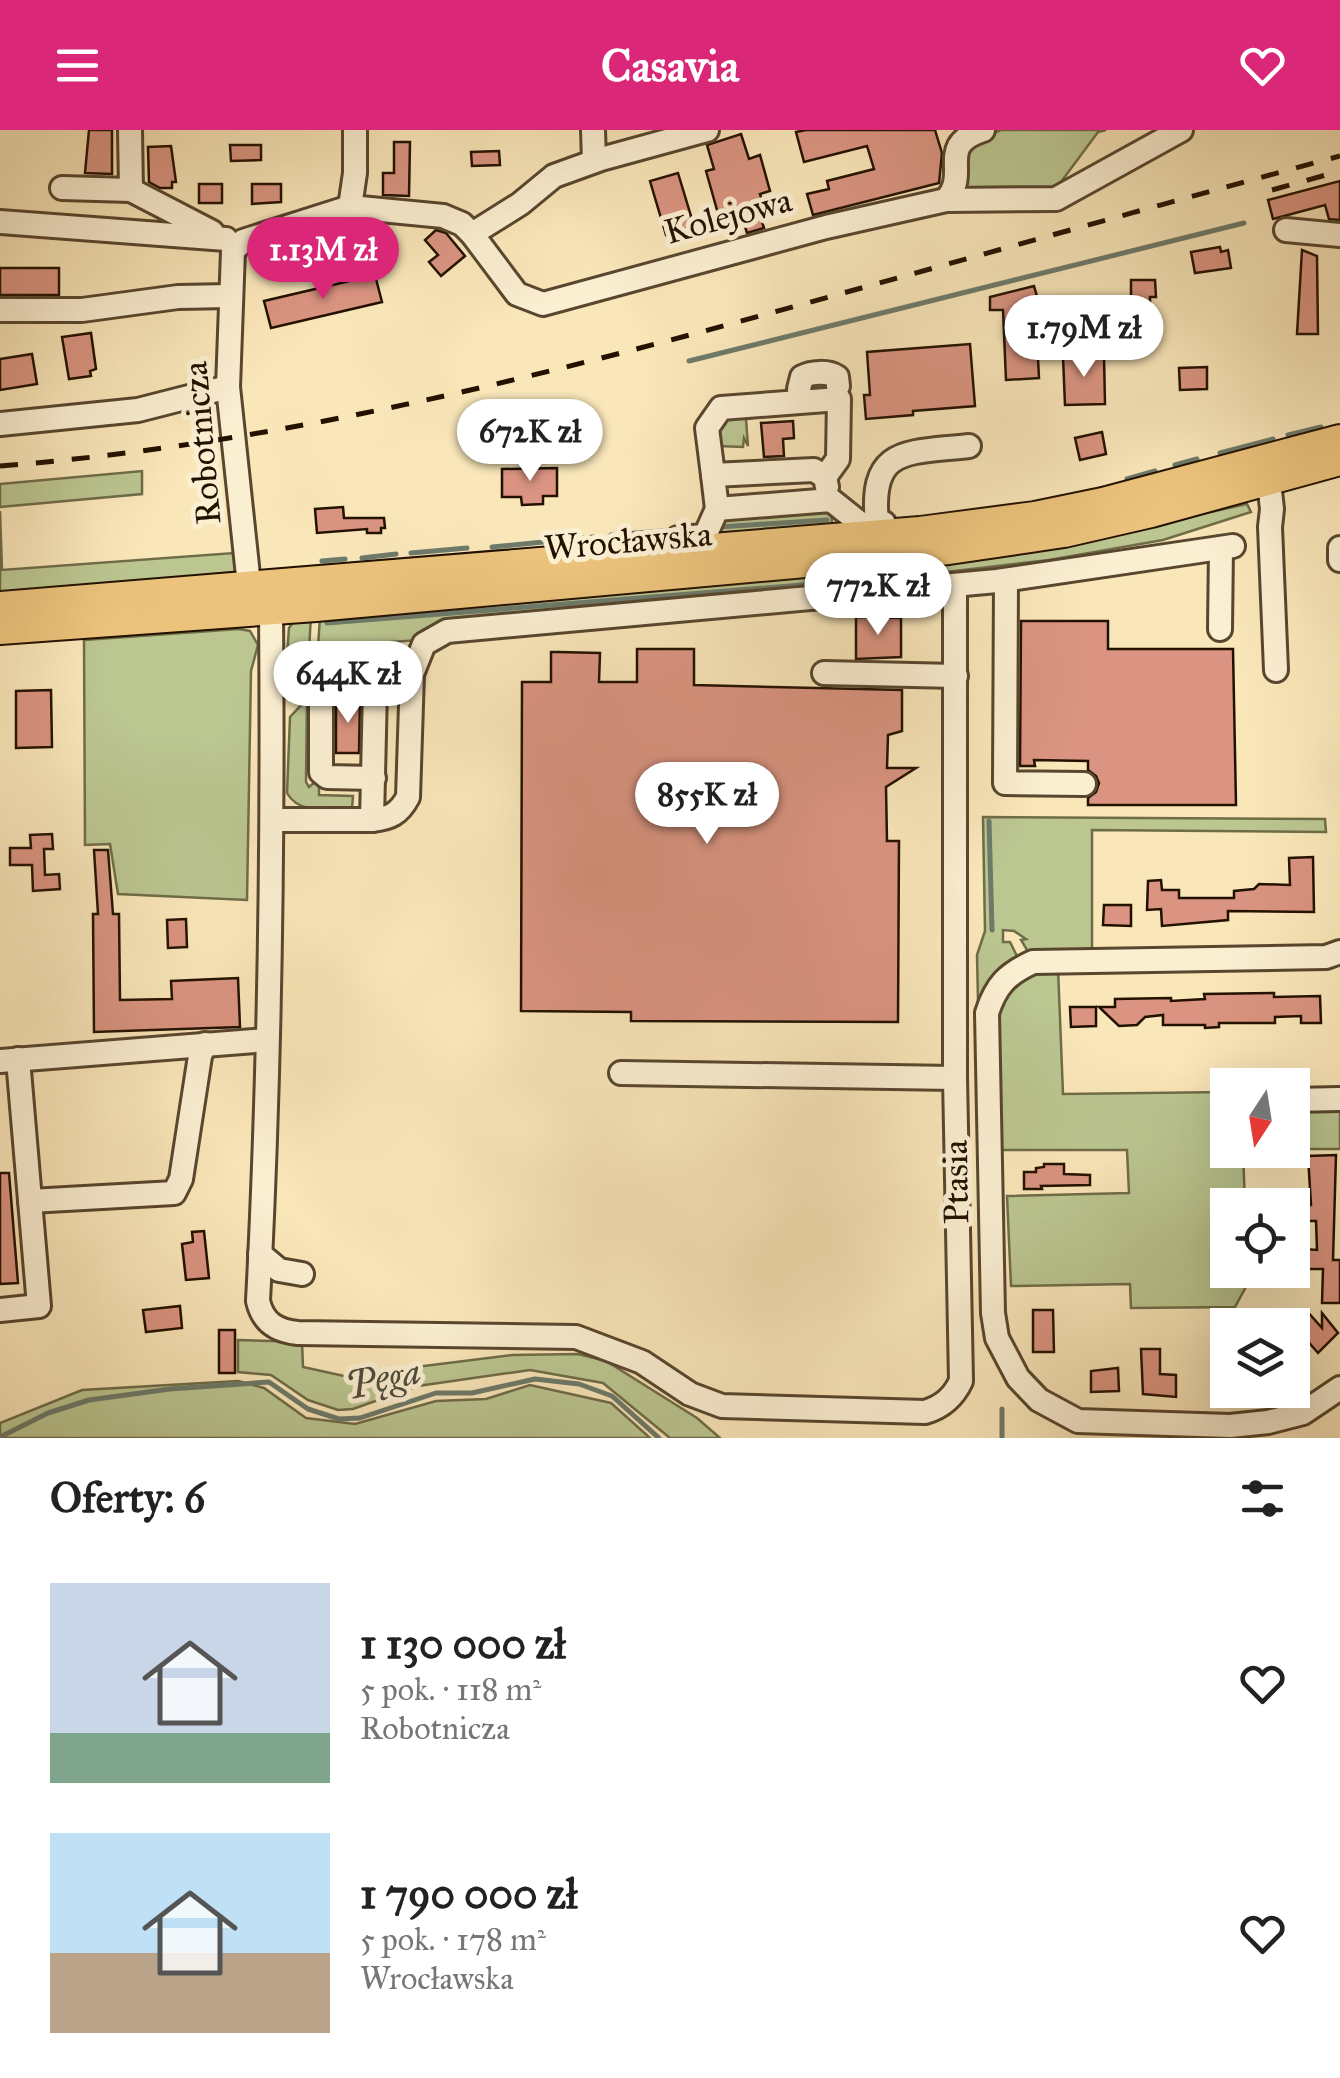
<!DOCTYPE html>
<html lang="pl">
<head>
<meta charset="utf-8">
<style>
	:root { --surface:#fff; --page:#f6f6f6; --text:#222; --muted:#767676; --accent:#db2777 }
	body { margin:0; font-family:"IM FELL Great Primer",serif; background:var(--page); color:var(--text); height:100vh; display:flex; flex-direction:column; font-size:38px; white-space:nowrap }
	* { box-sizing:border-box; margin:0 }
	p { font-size:32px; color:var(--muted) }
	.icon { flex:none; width:55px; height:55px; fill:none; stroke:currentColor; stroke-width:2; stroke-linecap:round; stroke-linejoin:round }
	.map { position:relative; height:1308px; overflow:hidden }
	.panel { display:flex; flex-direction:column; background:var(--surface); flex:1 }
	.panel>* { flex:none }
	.needle { width:65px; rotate:192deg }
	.buttons { position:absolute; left:1210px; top:938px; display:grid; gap:20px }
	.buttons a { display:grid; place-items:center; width:100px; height:100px; border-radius:0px; background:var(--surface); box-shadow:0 10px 40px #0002; font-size:50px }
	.price { position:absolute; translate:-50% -85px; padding:0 22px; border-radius:35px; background:#fff; color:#222; font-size:32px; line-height:65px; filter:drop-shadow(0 2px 5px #0008) }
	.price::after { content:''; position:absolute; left:50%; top:60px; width:30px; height:22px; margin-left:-15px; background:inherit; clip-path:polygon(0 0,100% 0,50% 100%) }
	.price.selected { background:var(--accent); color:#fff }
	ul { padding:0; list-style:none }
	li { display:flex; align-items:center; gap:30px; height:250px; padding:0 50px }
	li span { display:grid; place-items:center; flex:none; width:280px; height:200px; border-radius:0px; color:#555 }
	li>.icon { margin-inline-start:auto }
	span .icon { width:120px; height:120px; fill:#fffc; stroke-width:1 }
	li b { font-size:42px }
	h2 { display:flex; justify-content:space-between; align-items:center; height:120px; padding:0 50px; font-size:42px }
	header { display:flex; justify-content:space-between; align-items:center; height:130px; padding:0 50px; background:var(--accent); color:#fff; font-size:45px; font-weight:800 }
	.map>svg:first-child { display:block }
	.green { fill:#bbc691; stroke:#6f6c48; stroke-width:2.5 }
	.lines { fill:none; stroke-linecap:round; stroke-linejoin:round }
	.stream { stroke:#6d7a6a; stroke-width:5 }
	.building { fill:#da9481; stroke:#231100; stroke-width:2.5 }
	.minor-casing { stroke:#58462e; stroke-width:28 }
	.major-casing { stroke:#231100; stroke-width:32 }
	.minor { stroke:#fbefd2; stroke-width:22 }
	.major { stroke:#ecc37c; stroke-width:28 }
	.rail { stroke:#231100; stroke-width:5; stroke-dasharray:18 18; stroke-linecap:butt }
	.labels { text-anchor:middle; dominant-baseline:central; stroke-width:10; stroke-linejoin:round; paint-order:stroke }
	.street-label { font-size:35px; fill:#231100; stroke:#fbefd2 }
	.water-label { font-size:38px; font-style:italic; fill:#4e4e3e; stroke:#fbefd2 }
</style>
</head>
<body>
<header><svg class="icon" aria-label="menu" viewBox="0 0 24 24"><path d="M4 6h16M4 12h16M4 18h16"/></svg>Casavia<svg class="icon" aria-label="heart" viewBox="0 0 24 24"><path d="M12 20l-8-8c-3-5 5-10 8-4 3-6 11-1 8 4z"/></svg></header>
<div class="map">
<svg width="1340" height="1308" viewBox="0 0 1340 1308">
	<rect width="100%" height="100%" fill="#f9e6b9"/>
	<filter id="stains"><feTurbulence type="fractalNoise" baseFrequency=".002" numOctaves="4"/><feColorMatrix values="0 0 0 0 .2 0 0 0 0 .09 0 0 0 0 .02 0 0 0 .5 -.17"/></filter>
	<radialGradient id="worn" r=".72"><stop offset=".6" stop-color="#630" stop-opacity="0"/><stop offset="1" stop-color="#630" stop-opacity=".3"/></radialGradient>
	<g class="green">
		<polygon points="1001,0 1106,0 1098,2 1055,60 963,64 969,13"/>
		<polygon points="752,281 753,288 746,289 748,316 744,308 743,317 718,316 716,291"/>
		<polygon points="142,341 142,364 0,377 0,354"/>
		<polygon points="1247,374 1251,382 1163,410 1049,430 938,443 930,450 420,510 318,517 320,487 1097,407"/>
		<polygon points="830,380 832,391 829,397 721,409 718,403 724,389"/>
		<polygon points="0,381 2,440 234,423 235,442 0,466"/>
		<polygon points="311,485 307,556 294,568 284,566 289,498 293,492"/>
		<polygon points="239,499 250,501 258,515 251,541 247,770 118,764 110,714 85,715 84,510"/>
		<path d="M307,569l-1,83 3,5 7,-6 3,2v12l34,1 -1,13c-22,0 -53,6 -65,-16l3,-76z"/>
		<polygon points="983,687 1325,689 1326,702 1092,700 1092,823 1030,825 1021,810 1026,809 1014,801 1003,800 1003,812 1010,812 1017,826 1017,831 998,845 978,871 977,825 985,801"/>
		<path d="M1058,838l5,126 164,-2 1,58h15l2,55h-17v65h20v13l-13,24 -104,1 -1,-24 -119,2 -4,-90 122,-3 -2,-43h-129c-1,-32 -11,-134 6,-156 15,-19 32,-23 54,-26z"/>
		<polygon points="1292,976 1340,976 1340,1019 1293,1019"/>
		<polygon points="238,1210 302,1212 303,1237 344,1246 512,1225 578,1224 606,1231 697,1288 720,1308 670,1308 603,1253 530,1240 418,1256 353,1279 338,1280 308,1270 271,1245 238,1242"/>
		<polygon points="238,1251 264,1258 306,1288 355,1294 436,1271 486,1269 530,1255 611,1273 650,1308 0,1308 0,1293 82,1260"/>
	</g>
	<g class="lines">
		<g class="stream">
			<polyline points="689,231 1244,93"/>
			<polyline points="1288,305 1321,297"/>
			<polyline points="1220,323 1273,309"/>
			<polyline points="1175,335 1197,329"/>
			<polyline points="1127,349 1155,341"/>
			<polyline points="719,397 827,390"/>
			<polyline points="611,405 674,400"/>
			<polyline points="492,417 594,407"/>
			<polyline points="411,423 467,418"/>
			<polyline points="362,428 396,424"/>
			<polyline points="322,431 345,429"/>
			<polyline points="327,493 915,446"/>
			<polyline points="989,691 992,800"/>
			<polyline points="1002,1279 1002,1308"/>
			<polyline points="0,1307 48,1283 89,1270 170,1259 269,1252 308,1279 339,1289 360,1288 436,1263 472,1263 535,1249 579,1254 612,1266 659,1308"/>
		</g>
	</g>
	<g class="building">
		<polygon points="89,0 112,0 112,44 85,43"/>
		<polygon points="806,0 935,0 942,23 939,53 813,85 807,64 829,59 827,51 874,39 867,16 804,32 796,2"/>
		<polygon points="741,4 749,29 760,25 770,61 760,64 763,74 757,76 764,98 747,103 740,81 719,87 706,41 714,39 707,15"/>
		<polygon points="394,12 410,12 409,66 383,65 383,43 394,43"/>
		<polygon points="230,15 261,15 261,30 231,31"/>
		<polygon points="171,16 176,52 172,52 172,58 160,58 149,52 148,17"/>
		<polygon points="499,21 500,35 472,36 471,22"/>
		<polygon points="678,43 694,96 666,105 650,51"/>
		<polygon points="1340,51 1340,90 1329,89 1325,75 1273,89 1268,70"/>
		<rect x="199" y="54" width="23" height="19"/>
		<polygon points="252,54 281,54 281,72 252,74"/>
		<polygon points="436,100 446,103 465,126 441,146 429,132 438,125 425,110"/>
		<polygon points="1220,117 1221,122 1228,120 1231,138 1195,143 1191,122"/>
		<polygon points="1302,120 1317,126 1318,204 1297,204"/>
		<rect x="0" y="138" width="59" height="27"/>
		<polygon points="375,145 382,172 271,198 264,171"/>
		<polygon points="1131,150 1155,150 1156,167 1150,167 1150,177 1137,177 1137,183 1084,188 1083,174 1097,174 1096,169 1131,166"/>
		<polygon points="1034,156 1038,170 1035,171 1039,248 1006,250 1003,180 990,180 990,167"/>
		<polygon points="91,203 96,239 90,241 91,246 69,249 62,207"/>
		<polygon points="970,214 975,276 913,281 913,285 866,289 864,265 870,265 867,222"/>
		<polygon points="32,224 37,254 0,260 0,229"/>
		<polygon points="1104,226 1105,274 1065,275 1063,227"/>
		<polygon points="1207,237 1207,259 1180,260 1179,238"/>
		<polygon points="793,291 794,308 783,309 784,326 764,327 761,293"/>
		<polygon points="1102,302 1106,324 1080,330 1075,308"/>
		<polygon points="557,338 557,366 543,366 543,374 522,375 521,367 502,367 502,339"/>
		<polygon points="343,377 344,388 384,388 385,398 381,398 381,403 367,403 367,399 317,403 315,379"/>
		<polygon points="856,487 901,488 901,527 856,529"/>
		<polygon points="1021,491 1108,491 1108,519 1233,519 1236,675 1088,675 1088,668 1096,662 1099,653 1096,646 1088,640 1088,631 1034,630 1035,636 1020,636"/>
		<polygon points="637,519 694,519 694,555 902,560 902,601 888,605 887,638 916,638 886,657 887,711 899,711 898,892 631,891 631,882 521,881 522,552 551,552 551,522 558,522 600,523 599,552 637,552"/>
		<polygon points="51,560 52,617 16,618 16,561"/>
		<polygon points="336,569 360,569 359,623 336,623"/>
		<polygon points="52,704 53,719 44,719 45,745 59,744 60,759 33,761 32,735 10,735 10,718 31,718 30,705"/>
		<polygon points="94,720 108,720 113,784 119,784 120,870 172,869 171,851 238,848 240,897 94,902 93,784 98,784"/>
		<polygon points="1313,727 1314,782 1228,781 1228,790 1162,796 1161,779 1147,780 1148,751 1161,750 1162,760 1179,760 1179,768 1234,768 1234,761 1254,759 1259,754 1290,755 1289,728"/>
		<polygon points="1104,775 1131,775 1131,796 1103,795"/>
		<polygon points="186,789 187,817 168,818 167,790"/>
		<polygon points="1274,863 1274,867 1320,866 1321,893 1301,893 1301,886 1275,887 1275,893 1219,893 1219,897 1205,898 1205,895 1163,895 1163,885 1145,887 1137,895 1119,896 1099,877 1115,877 1115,869 1171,868 1171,871 1205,869 1204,864"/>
		<polygon points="1070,877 1096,877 1096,896 1071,897"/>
		<polygon points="1336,1025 1333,1130 1340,1130 1340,1173 1322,1173 1323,1139 1305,1139 1305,1119 1317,1120 1316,1091 1306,1091 1306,1075 1311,1075 1308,1026"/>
		<polygon points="1044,1034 1064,1034 1064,1044 1090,1045 1090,1055 1041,1056 1042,1059 1024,1059 1024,1042 1036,1042 1036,1038 1044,1037"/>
		<polygon points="0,1043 9,1043 18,1153 0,1154"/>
		<polygon points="204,1101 209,1148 186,1150 182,1114 193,1112 192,1102"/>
		<polygon points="180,1176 182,1198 146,1202 143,1180"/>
		<polygon points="1033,1180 1053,1180 1054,1222 1033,1222"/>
		<polygon points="1306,1180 1322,1198 1322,1183 1338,1203 1318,1223 1292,1193"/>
		<rect x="219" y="1200" width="16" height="43"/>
		<polygon points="1141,1219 1160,1219 1160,1244 1176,1245 1176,1267 1143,1264"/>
		<polygon points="1118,1238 1119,1261 1091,1262 1091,1241"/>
	</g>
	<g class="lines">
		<g class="minor-casing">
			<g id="minor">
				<polyline points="130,0 131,60 212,102"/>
				<polyline points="593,0 594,31"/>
				<polyline points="62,58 131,60"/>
				<path d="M946,70c25,-28 -11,-54 37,-70"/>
				<polyline points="350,77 355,43 355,0"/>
				<polyline points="0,92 226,109"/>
				<polyline points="1286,100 1340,105"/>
				<polyline points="472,104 520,74 554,46 601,29 707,0"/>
				<polyline points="0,180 82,180 178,167 230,166"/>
				<path d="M799,259l3,-12c9,-5 26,-6 35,0l1,9"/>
				<polyline points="0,294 138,280 228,257"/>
				<polyline points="713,345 707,298 721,278 839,269 838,329 825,347"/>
				<polyline points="1269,352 1272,379 1270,397 1276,540"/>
				<polyline points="717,379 713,345 814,340 825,347 827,357"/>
				<path d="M877,393c-8,-77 30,-70 92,-77"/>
				<polyline points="678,408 705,406 717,379 831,370 861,394 884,393"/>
				<polyline points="1340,418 1340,430"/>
				<polyline points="1006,450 1005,653 1084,654"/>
				<polyline points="259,466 249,455 228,257 233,121 243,111 350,77 443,86 462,94 472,104 517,164 543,174 826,97 946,70 1056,69 1181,0"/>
				<path d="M278,469l-7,11c2,230 -1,461 -13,691 5,22 19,30 40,32l278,4 66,25 48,32 32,12 203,6c17,-5 28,-14 36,-31l-6,-303v-493"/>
				<polyline points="1220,499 1221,418"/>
				<polyline points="824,543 956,546"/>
				<polyline points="272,690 372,690 375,559 373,549 359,541 331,541 323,551 321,562 321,642 327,647 374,648"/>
				<path d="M372,690c18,-2 27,-6 36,-23l4,-123 12,-30 23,-13 550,-50 236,-35"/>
				<path d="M1340,822l-14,5 -293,5c-26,12 -37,23 -46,51l6,300 4,25 21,40 21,22 39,21 152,5 38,-4 35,-9 37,-25"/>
				<polyline points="0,931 267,910"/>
				<polyline points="621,943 955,948"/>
				<polyline points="1292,970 1340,969"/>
				<polyline points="30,1071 174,1063 181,1049 200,926 205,914"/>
				<polyline points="260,1124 279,1140 302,1144"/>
				<polyline points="0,1180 39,1176 18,929"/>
			</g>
		</g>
		<g class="major-casing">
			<g id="major">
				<polyline points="0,476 920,401 1035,386 1103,372 1340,309"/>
				<polyline points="0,500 316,477 949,420 1064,403 1151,383 1340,331"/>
			</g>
		</g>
		<use href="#minor" class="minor"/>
		<use href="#major" class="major"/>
		<g class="rail">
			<polyline points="1272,60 1340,41"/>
			<path d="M0,336c279,-22 539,-89 807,-163 178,-49 355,-99 533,-147"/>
		</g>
	</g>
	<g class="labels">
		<g class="street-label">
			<text transform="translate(728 86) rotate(-15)">Kolejowa</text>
			<text transform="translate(202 313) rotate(-95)">Robotnicza</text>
			<text transform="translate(628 411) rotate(-5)">Wrocławska</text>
			<text transform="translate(956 1052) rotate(-91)">Ptasia</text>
		</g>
		<g class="water-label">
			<text transform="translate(383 1248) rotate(-13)">Pęga</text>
		</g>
	</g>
	<rect width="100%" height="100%" filter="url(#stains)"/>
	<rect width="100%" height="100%" fill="url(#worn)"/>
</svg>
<div class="buttons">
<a><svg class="needle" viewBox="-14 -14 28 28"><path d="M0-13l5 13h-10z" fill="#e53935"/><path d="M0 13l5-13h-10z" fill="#767676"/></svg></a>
<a><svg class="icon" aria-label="locate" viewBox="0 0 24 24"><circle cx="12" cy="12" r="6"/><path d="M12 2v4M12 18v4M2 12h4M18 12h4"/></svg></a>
<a><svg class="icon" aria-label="layers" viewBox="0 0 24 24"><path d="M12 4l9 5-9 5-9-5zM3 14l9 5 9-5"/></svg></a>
</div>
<b class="price selected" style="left:323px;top:172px">1.13M zł</b>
<b class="price" style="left:1084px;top:250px">1.79M zł</b>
<b class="price" style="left:530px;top:354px">672K zł</b>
<b class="price" style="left:878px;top:508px">772K zł</b>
<b class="price" style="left:348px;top:596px">644K zł</b>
<b class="price" style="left:707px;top:717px">855K zł</b>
</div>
<section class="panel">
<h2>Oferty: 6<svg class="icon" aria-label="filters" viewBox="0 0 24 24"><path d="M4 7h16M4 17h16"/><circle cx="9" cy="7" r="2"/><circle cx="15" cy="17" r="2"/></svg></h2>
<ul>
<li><span style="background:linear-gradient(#c9d6e8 75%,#7fa58c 0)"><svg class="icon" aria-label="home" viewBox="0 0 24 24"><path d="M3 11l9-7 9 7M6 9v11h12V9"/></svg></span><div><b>1 130 000 zł</b><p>5 pok. · 118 m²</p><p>Robotnicza</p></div><svg class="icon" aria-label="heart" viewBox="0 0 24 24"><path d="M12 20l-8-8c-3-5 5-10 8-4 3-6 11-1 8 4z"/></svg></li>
<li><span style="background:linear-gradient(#bfe0f5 60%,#b9a48a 0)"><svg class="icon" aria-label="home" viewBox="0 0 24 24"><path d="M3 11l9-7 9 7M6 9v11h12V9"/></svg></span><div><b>1 790 000 zł</b><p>5 pok. · 178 m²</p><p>Wrocławska</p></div><svg class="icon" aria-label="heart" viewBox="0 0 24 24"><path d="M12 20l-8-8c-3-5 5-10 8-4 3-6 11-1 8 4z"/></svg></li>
</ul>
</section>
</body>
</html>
